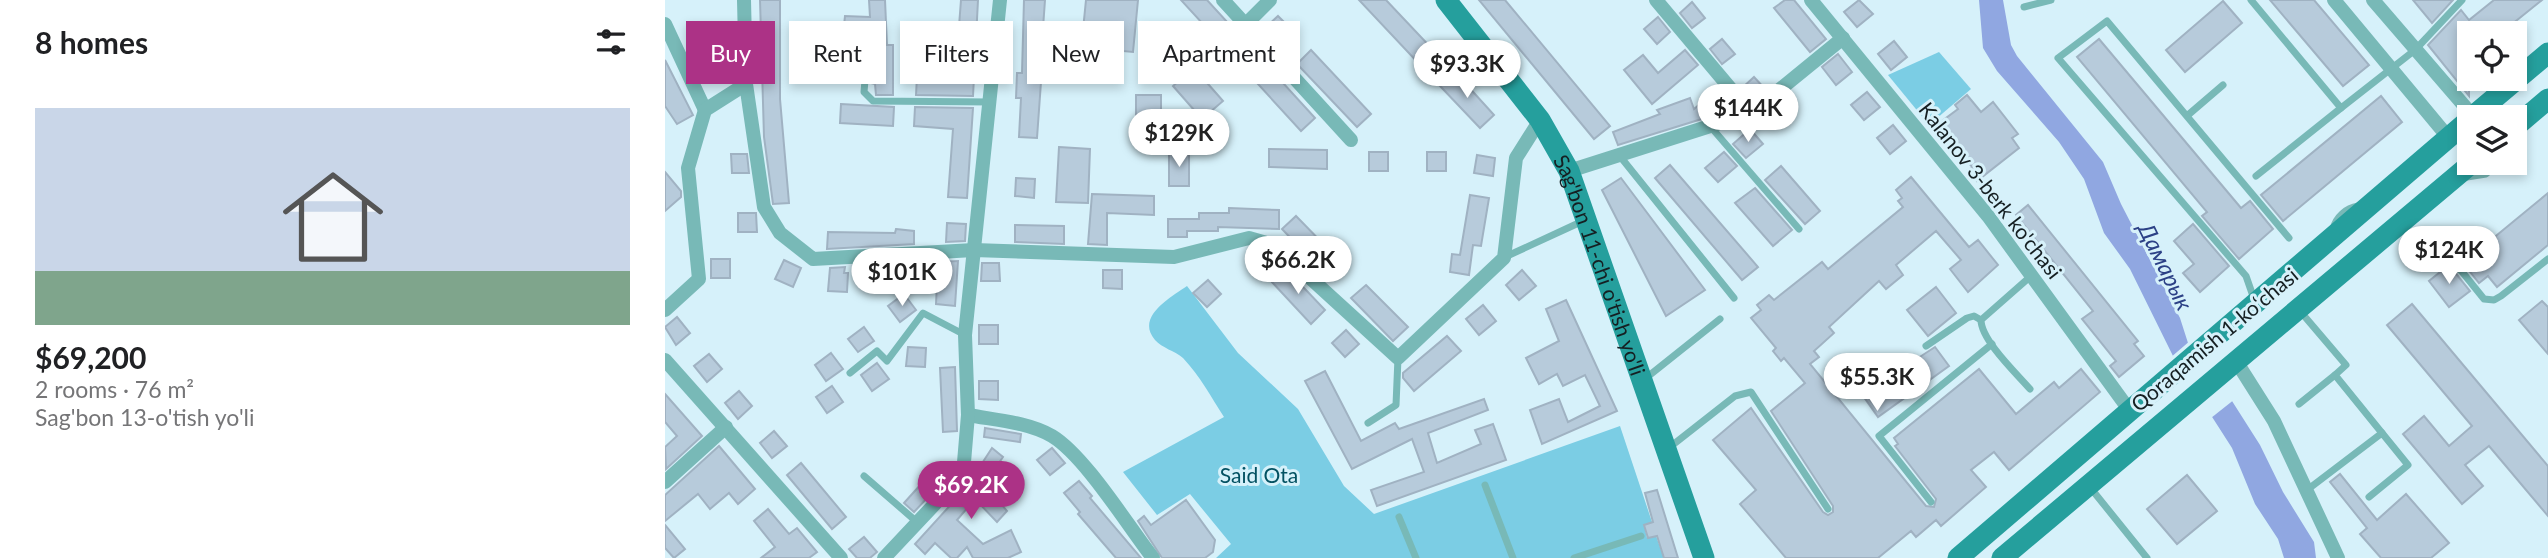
<!DOCTYPE html>
<html lang="en">
<head>
<meta charset="utf-8">
<style>
	:root { --surface:#fff; --page:#f6f6f6; --text:#202124; --muted:#757577; --accent:#ac3286 }
	body { margin:0; font-family:Lato,sans-serif; background:var(--page); color:var(--text); height:100vh; display:flex; flex-direction:column; font-size:26px; white-space:nowrap }
	* { box-sizing:border-box; margin:0 }
	p { font-size:23px; color:var(--muted) }
	.icon { flex:none; width:38px; height:38px; fill:none; stroke:currentColor; stroke-width:2; stroke-linecap:round; stroke-linejoin:round }
	.map { position:relative; flex:1; overflow:hidden }
	.sheet { display:flex; flex-direction:column; background:var(--surface); width:665px }
	.sheet>* { flex:none }
	.top-card { position:absolute; left:21px; top:21px; width:665px; height:63px; display:flex; gap:14px }
	.fabs { position:absolute; left:1792px; top:21px; display:grid; gap:14px }
	.fabs a { display:grid; place-items:center; width:70px; height:70px; border-radius:0px; background:var(--surface); box-shadow:0 4px 10px #0003; font-size:35px }
	.price { position:absolute; translate:-50% -60px; padding:0 16px; border-radius:24px; background:#fff; color:#222; font-size:23px; line-height:46px; filter:drop-shadow(0 2px 4px #0008) }
	.price::after { content:''; position:absolute; left:50%; top:42px; width:21px; height:16px; margin-left:-10px; background:inherit; clip-path:polygon(0 0,100% 0,50% 100%) }
	.price.on { background:var(--accent); color:#fff }
	ul { padding:0; list-style:none }
	li { display:grid; align-content:center; gap:14px; height:371px; padding:0 35px }
	li span { display:grid; place-items:center; height:217px; border-radius:0px; color:#555 }
	li>.icon { margin-inline-start:auto }
	span .icon { width:126px; height:126px; fill:#fffc; stroke-width:1 }
	li b { font-size:30px }
	h2 { display:flex; justify-content:space-between; align-items:center; height:84px; padding:0 35px; font-size:30px }
	.tag { padding:0 24px; border-radius:0px; background:var(--surface); box-shadow:0 4px 10px #0003; font-size:24px; line-height:63px }
	.tag.on { background:var(--accent); color:#fff }
	main { display:flex; flex:1; min-height:0 }
	.map>svg:first-child { display:block }
	.green { fill:#7bcde4 }
	.water { fill:#90a7e1 }
	.pier { fill:#d6f1fa }
	.building { fill:#b7cbdb; stroke:#a0b2c2; stroke-width:2 }
	.lines { fill:none; stroke-linecap:round; stroke-linejoin:round }
	.lane { stroke:#78b9b7; stroke-width:7 }
	.street { stroke:#78b9b7; stroke-width:14 }
	.secondary { stroke:#259f9d; stroke-width:21 }
	.labels { text-anchor:middle; dominant-baseline:central; stroke-width:6; stroke-linejoin:round; paint-order:stroke }
	.street-label { font-size:21px; fill:#151f22; stroke:#d6f1fa }
	.park-label { font-size:21px; fill:#035162; stroke:#d6f1fa }
	.water-label { font-size:23px; font-style:italic; fill:#2c4186; stroke:#d6f1fa }
</style>
</head>
<body>
<main>
<section class="sheet">
<h2>8 homes<svg class="icon" aria-label="filters" viewBox="0 0 24 24"><path d="M4 7h16M4 17h16"/><circle cx="9" cy="7" r="2"/><circle cx="15" cy="17" r="2"/></svg></h2>
<ul>
<li><span style="background:linear-gradient(#c9d6e8 75%,#7fa58c 0)"><svg class="icon" aria-label="home" viewBox="0 0 24 24"><path d="M3 11l9-7 9 7M6 9v11h12V9"/></svg></span><div><b>$69,200</b><p>2 rooms · 76 m²</p><p>Sag'bon 13-o'tish yo'li</p></div></li>
</ul>
</section>
<div class="map">
<svg width="1883" height="558" viewBox="0 0 1883 558">
	<rect width="100%" height="100%" fill="#d6f1fa"/>
	<g class="green">
		<polygon points="1274,52 1306,89 1264,125 1223,75"/>
		<path d="M522,286l51,67 60,56 46,77 30,28 246,-88 32,96 -8,3 3,13 9,-2 8,22h-448l15,-14 -41,-50 -33,21 -34,-43 101,-55c-13,-20 -24,-41 -41,-59 -8,-7 -21,-10 -28,-18 -20,-23 16,-43 32,-54z"/>
	</g>
	<polygon class="water" points="1314,0 1338,0 1346,45 1352,56 1438,162 1456,204 1515,318 1523,343 1567,401 1595,445 1618,492 1649,542 1651,558 1619,558 1613,539 1590,504 1567,448 1508,356 1465,269 1439,233 1419,179 1394,142 1332,71 1318,48"/>
	<polygon class="pier" points="1526,340 1570,399 1546,418 1505,358"/>
	<g class="building">
		<polygon points="95,0 115,0 115,99 124,203 108,204 99,137"/>
		<polygon points="204,0 220,0 222,45 228,45 228,95 211,95 210,84 206,83 209,30 201,28 198,36 178,35 180,16 205,17"/>
		<polygon points="296,0 313,0 308,96 251,95 252,76 290,79"/>
		<polygon points="359,0 380,0 378,28 418,30 421,0 473,0 468,52 436,49 435,58 378,54 372,138 354,137 356,98 351,98 352,73 357,73"/>
		<polygon points="516,0 542,0 650,118 636,131"/>
		<polygon points="694,0 721,0 772,54 758,68"/>
		<polygon points="814,0 840,0 945,126 929,139"/>
		<polygon points="1120,0 1129,0 1161,39 1145,52 1109,8"/>
		<polygon points="1194,0 1208,14 1192,27 1179,12"/>
		<polygon points="1605,0 1649,0 1704,65 1678,86"/>
		<polygon points="1748,0 1788,0 1767,23"/>
		<polygon points="1829,0 1877,0 1836,33 1804,33 1804,96 1763,45 1796,10 1804,20"/>
		<polygon points="1558,1 1577,23 1520,72 1501,50"/>
		<polygon points="1027,2 1040,18 1027,28 1015,13"/>
		<polygon points="613,16 627,30 613,44 599,29"/>
		<polygon points="993,17 1005,32 992,44 979,29"/>
		<rect x="45" y="22" width="19" height="55"/>
		<polygon points="1057,39 1070,54 1057,64 1045,49"/>
		<polygon points="1434,39 1576,208 1585,201 1608,229 1574,259 1537,216 1542,212 1412,57"/>
		<polygon points="1229,41 1242,57 1226,70 1213,54"/>
		<polygon points="646,50 706,114 692,127 632,64"/>
		<polygon points="1020,50 1033,65 987,104 959,70 978,55 993,73"/>
		<polygon points="1173,54 1187,72 1171,85 1157,67"/>
		<polygon points="0,60 28,115 12,124 0,106"/>
		<polygon points="178,63 195,64 194,83 176,82"/>
		<polygon points="529,68 558,101 537,119 508,86"/>
		<polygon points="790,72 829,115 815,128 775,86"/>
		<polygon points="1089,77 1100,89 1087,100 1077,88"/>
		<polygon points="1053,89 1066,104 1056,113 953,145 948,132 995,114 992,110 1025,98 1029,109"/>
		<polygon points="1202,92 1215,107 1199,120 1186,105"/>
		<rect x="471" y="95" width="25" height="32"/>
		<polygon points="1302,95 1316,112 1328,102 1353,134 1347,138 1354,148 1312,181 1303,170 1307,167 1280,133 1276,136 1269,127 1293,109 1290,105"/>
		<polygon points="1716,96 1737,122 1618,221 1596,195"/>
		<polygon points="176,104 229,107 228,126 175,123"/>
		<polygon points="250,107 308,108 302,198 283,197 288,129 249,126"/>
		<polygon points="1228,125 1241,141 1225,154 1212,138"/>
		<polygon points="1085,129 1098,144 1081,158 1068,144"/>
		<polygon points="394,147 425,149 423,203 391,202"/>
		<polygon points="604,149 662,150 662,169 604,167"/>
		<rect x="504" y="152" width="20" height="34"/>
		<rect x="704" y="152" width="19" height="19"/>
		<rect x="762" y="152" width="19" height="19"/>
		<polygon points="1059,152 1072,166 1053,182 1040,168"/>
		<polygon points="66,154 82,154 84,173 67,173"/>
		<polygon points="812,155 830,158 828,176 809,173"/>
		<polygon points="1005,165 1093,267 1077,280 990,178"/>
		<polygon points="1116,166 1155,211 1140,224 1100,180"/>
		<polygon points="0,172 16,191 16,197 0,211"/>
		<polygon points="1246,177 1304,247 1313,240 1333,265 1303,292 1285,269 1296,260 1271,231 1231,265 1238,275 1221,289 1214,281 1164,327 1169,333 1149,351 1154,357 1145,364 1261,506 1269,507 1271,499 1230,446 1233,444 1229,438 1314,369 1351,414 1389,382 1394,388 1416,369 1435,392 1344,470 1329,452 1306,470 1321,487 1276,526 1271,520 1251,537 1246,531 1213,558 1121,558 1075,504 1091,490 1048,440 1086,408 1158,512 1163,515 1168,512 1168,506 1106,411 1140,383 1119,358 1116,361 1108,351 1111,348 1086,318 1096,310 1092,305 1104,295 1109,300 1157,262 1163,269 1238,207 1233,201 1237,198 1231,190"/>
		<polygon points="351,178 370,179 369,198 350,196"/>
		<polygon points="956,178 1040,290 1001,316 937,190"/>
		<polygon points="1090,188 1127,230 1108,246 1070,203"/>
		<polygon points="1883,193 1883,245 1832,287 1823,276 1814,283 1798,263"/>
		<polygon points="427,194 489,196 489,215 442,213 442,245 423,244"/>
		<polygon points="805,195 824,198 816,246 808,245 804,275 785,272 787,254 795,255"/>
		<polygon points="1363,205 1473,341 1469,344 1479,356 1454,377 1445,366 1451,361 1417,319 1428,311 1351,215"/>
		<polygon points="564,208 614,210 614,229 553,227 553,231 522,231 522,237 503,237 503,219 534,219 534,213 564,213"/>
		<polygon points="73,213 91,213 92,232 73,232"/>
		<polygon points="631,216 672,258 658,272 617,229"/>
		<polygon points="282,223 301,224 300,241 281,242"/>
		<polygon points="1528,224 1564,266 1535,292 1518,273 1529,264 1509,241"/>
		<polygon points="350,225 399,226 399,244 350,242"/>
		<polygon points="231,229 249,231 249,244 162,249 163,232 230,233"/>
		<rect x="46" y="259" width="19" height="19"/>
		<polygon points="119,260 136,268 128,287 110,279"/>
		<polygon points="293,261 290,306 271,304 272,283 229,280 234,287 202,285 203,266 274,264 274,262"/>
		<polygon points="317,263 334,263 335,281 316,281"/>
		<polygon points="1784,265 1805,291 1784,307 1764,281"/>
		<polygon points="180,267 179,273 183,273 182,292 163,291 165,268"/>
		<polygon points="620,268 660,310 646,324 606,281"/>
		<polygon points="438,270 457,270 457,289 438,288"/>
		<polygon points="857,270 871,286 854,300 841,285"/>
		<polygon points="543,280 556,294 542,307 528,293"/>
		<polygon points="701,285 743,327 728,341 686,298"/>
		<polygon points="1271,287 1291,313 1263,336 1242,310"/>
		<polygon points="239,294 251,310 235,322 223,306"/>
		<polygon points="901,300 952,411 877,444 865,410 894,399 903,422 935,406 920,375 898,386 892,374 874,384 861,358 894,341 881,309"/>
		<polygon points="1877,301 1883,307 1883,354 1854,320"/>
		<polygon points="1747,304 1883,466 1883,516 1824,446 1800,465 1818,486 1797,504 1738,434 1759,416 1784,446 1807,426 1722,325"/>
		<polygon points="818,305 831,321 814,335 801,319"/>
		<polygon points="12,317 25,333 11,345 0,327"/>
		<rect x="314" y="325" width="19" height="19"/>
		<polygon points="199,327 209,341 193,352 183,339"/>
		<polygon points="681,330 694,344 680,357 667,343"/>
		<polygon points="782,336 796,351 749,391 738,378 738,373"/>
		<polygon points="243,347 261,348 260,367 241,366"/>
		<polygon points="1270,347 1284,366 1213,417 1184,376 1207,359 1221,379"/>
		<polygon points="166,353 178,369 161,381 150,365"/>
		<polygon points="44,354 57,369 42,382 29,366"/>
		<polygon points="212,363 224,379 207,391 196,375"/>
		<polygon points="290,367 292,431 278,432 275,368"/>
		<polygon points="660,371 696,441 730,423 734,429 819,399 823,410 763,433 772,463 816,444 810,430 828,424 841,460 712,506 706,490 759,472 747,439 687,469 640,381"/>
		<polygon points="314,381 333,381 333,400 314,399"/>
		<polygon points="167,386 178,402 162,413 151,397"/>
		<polygon points="74,391 87,406 73,419 60,403"/>
		<polygon points="0,394 37,436 1,469 0,447 12,436 0,422"/>
		<polygon points="320,428 356,434 355,442 319,437"/>
		<polygon points="109,431 122,446 107,458 95,443"/>
		<polygon points="54,446 90,489 73,504 64,493 45,509 33,494 0,521 0,495"/>
		<polygon points="327,448 338,457 319,484 342,511 332,522 310,499 292,520 318,544 346,530 356,552 343,558 308,558 302,547 292,558 286,558 270,543 260,554 250,544 301,488"/>
		<polygon points="387,448 400,463 385,475 372,460"/>
		<polygon points="136,463 181,517 167,529 122,475"/>
		<polygon points="267,472 278,481 249,512 239,503"/>
		<polygon points="1675,474 1712,520 1741,494 1784,543 1766,558 1716,558 1695,534 1702,528 1665,482"/>
		<polygon points="1522,475 1552,511 1512,544 1482,509"/>
		<polygon points="414,481 427,496 425,498 476,558 451,558 413,514 415,512 399,493"/>
		<polygon points="992,490 1013,558 999,558 992,536 983,538 979,525 988,522 980,493"/>
		<polygon points="521,500 550,540 548,552 540,558 497,558 473,521 479,516 486,525"/>
		<polygon points="103,509 124,534 132,528 152,552 144,558 96,558 110,547 89,521"/>
		<polygon points="0,525 20,549 9,558 0,548"/>
		<polygon points="199,537 212,552 205,558 192,558 184,549"/>
	</g>
	<g class="lines">
		<g class="lane">
			<polyline points="1586,0 1676,108 1750,50 1797,0"/>
			<polyline points="1359,7 1386,0"/>
			<polyline points="204,33 199,92 208,101 325,102"/>
			<polyline points="1523,115 1558,85"/>
			<polyline points="1045,126 1134,229"/>
			<polyline points="954,155 1069,298"/>
			<polyline points="1591,176 1676,108"/>
			<polyline points="1802,177 1821,174 1833,163"/>
			<path d="M1668,229c3,-12 13,-21 25,-23"/>
			<polyline points="1769,237 1819,299 1829,300 1836,296 1883,259"/>
			<polyline points="840,257 918,221"/>
			<polyline points="1589,299 1581,276 1393,58 1442,21 1624,238"/>
			<polyline points="1635,311 1681,365 1670,375 1717,433"/>
			<polyline points="1261,346 1302,318 1309,316 1316,320"/>
			<polyline points="185,373 212,351 222,361 258,313 300,335"/>
			<polyline points="981,378 1055,319"/>
			<path d="M1365,389c-13,-15 -49,-49 -49,-69l51,-45"/>
			<polyline points="1634,404 1670,375"/>
			<polyline points="703,423 731,405 733,358"/>
			<polyline points="1005,447 1070,396 1086,392 1163,509"/>
			<polyline points="199,476 252,522"/>
			<polyline points="820,485 848,558"/>
			<polyline points="1424,486 1482,558"/>
			<polyline points="1642,490 1717,433 1743,465 1704,497"/>
			<polyline points="1266,502 1214,436 1327,344"/>
			<polyline points="734,517 751,558"/>
			<polyline points="909,558 976,536"/>
		</g>
		<g class="street">
			<polyline points="79,0 81,84 99,207 115,233 148,259 309,250 509,257 584,238 609,245 733,358 839,258 851,158 875,120"/>
			<polyline points="558,0 686,140"/>
			<polyline points="991,0 1086,113"/>
			<polyline points="1146,0 1323,216 1465,411"/>
			<polyline points="1669,0 1783,137"/>
			<polyline points="1708,0 1808,116"/>
			<polyline points="0,24 40,110"/>
			<polyline points="580,25 605,0"/>
			<polyline points="904,171 1086,113 1178,38"/>
			<polyline points="0,310 34,279 23,168 40,110 81,84"/>
			<polyline points="0,360 176,558"/>
			<polyline points="1571,361 1609,421 1673,558"/>
			<path d="M303,415c27,5 60,7 84,21 33,20 76,90 101,122"/>
			<polyline points="0,482 61,427"/>
			<polyline points="219,558 298,474 303,415 300,335 335,0"/>
		</g>
		<g class="secondary">
			<path id="s1" d="M781,0l94,120 29,51 135,387"/>
			<polyline points="1807,117 1883,53"/>
			<polyline points="1850,127 1883,99"/>
			<polyline points="1293,558 1804,120"/>
			<polyline points="1337,558 1807,163"/>
		</g>
	</g>
	<g class="labels">
		<g class="street-label">
			<text transform="translate(1326 190) rotate(52)">Kalanov 3-berk ko'chasi</text>
			<text stroke="none"><textPath href="#s1" startOffset="310">Sag'bon 11-chi o'tish yo'li</textPath></text>
			<text transform="translate(1549 339) rotate(-40)">Qoraqamish 1-koʻchasi</text>
		</g>
		<g class="park-label">
			<text x="594" y="474">Said Ota</text>
		</g>
		<g class="water-label">
			<text transform="translate(1501 266) rotate(64)">Дамарык</text>
		</g>
	</g>
</svg>
<div class="fabs">
<a><svg class="icon" aria-label="locate" viewBox="0 0 24 24"><circle cx="12" cy="12" r="6"/><path d="M12 2v4M12 18v4M2 12h4M18 12h4"/></svg></a>
<a><svg class="icon" aria-label="layers" viewBox="0 0 24 24"><path d="M12 4l9 5-9 5-9-5zM3 14l9 5 9-5"/></svg></a>
</div>
<b class="price" style="left:802px;top:100px">$93.3K</b>
<b class="price" style="left:1083px;top:144px">$144K</b>
<b class="price" style="left:514px;top:169px">$129K</b>
<b class="price" style="left:1784px;top:286px">$124K</b>
<b class="price" style="left:633px;top:296px">$66.2K</b>
<b class="price" style="left:237px;top:308px">$101K</b>
<b class="price" style="left:1212px;top:413px">$55.3K</b>
<b class="price on" style="left:306px;top:521px">$69.2K</b>
<div class="top-card">
<a class="tag on">Buy</a>
<a class="tag">Rent</a>
<a class="tag">Filters</a>
<a class="tag">New</a>
<a class="tag">Apartment</a>
</div>
</div>
</main>
</body>
</html>
